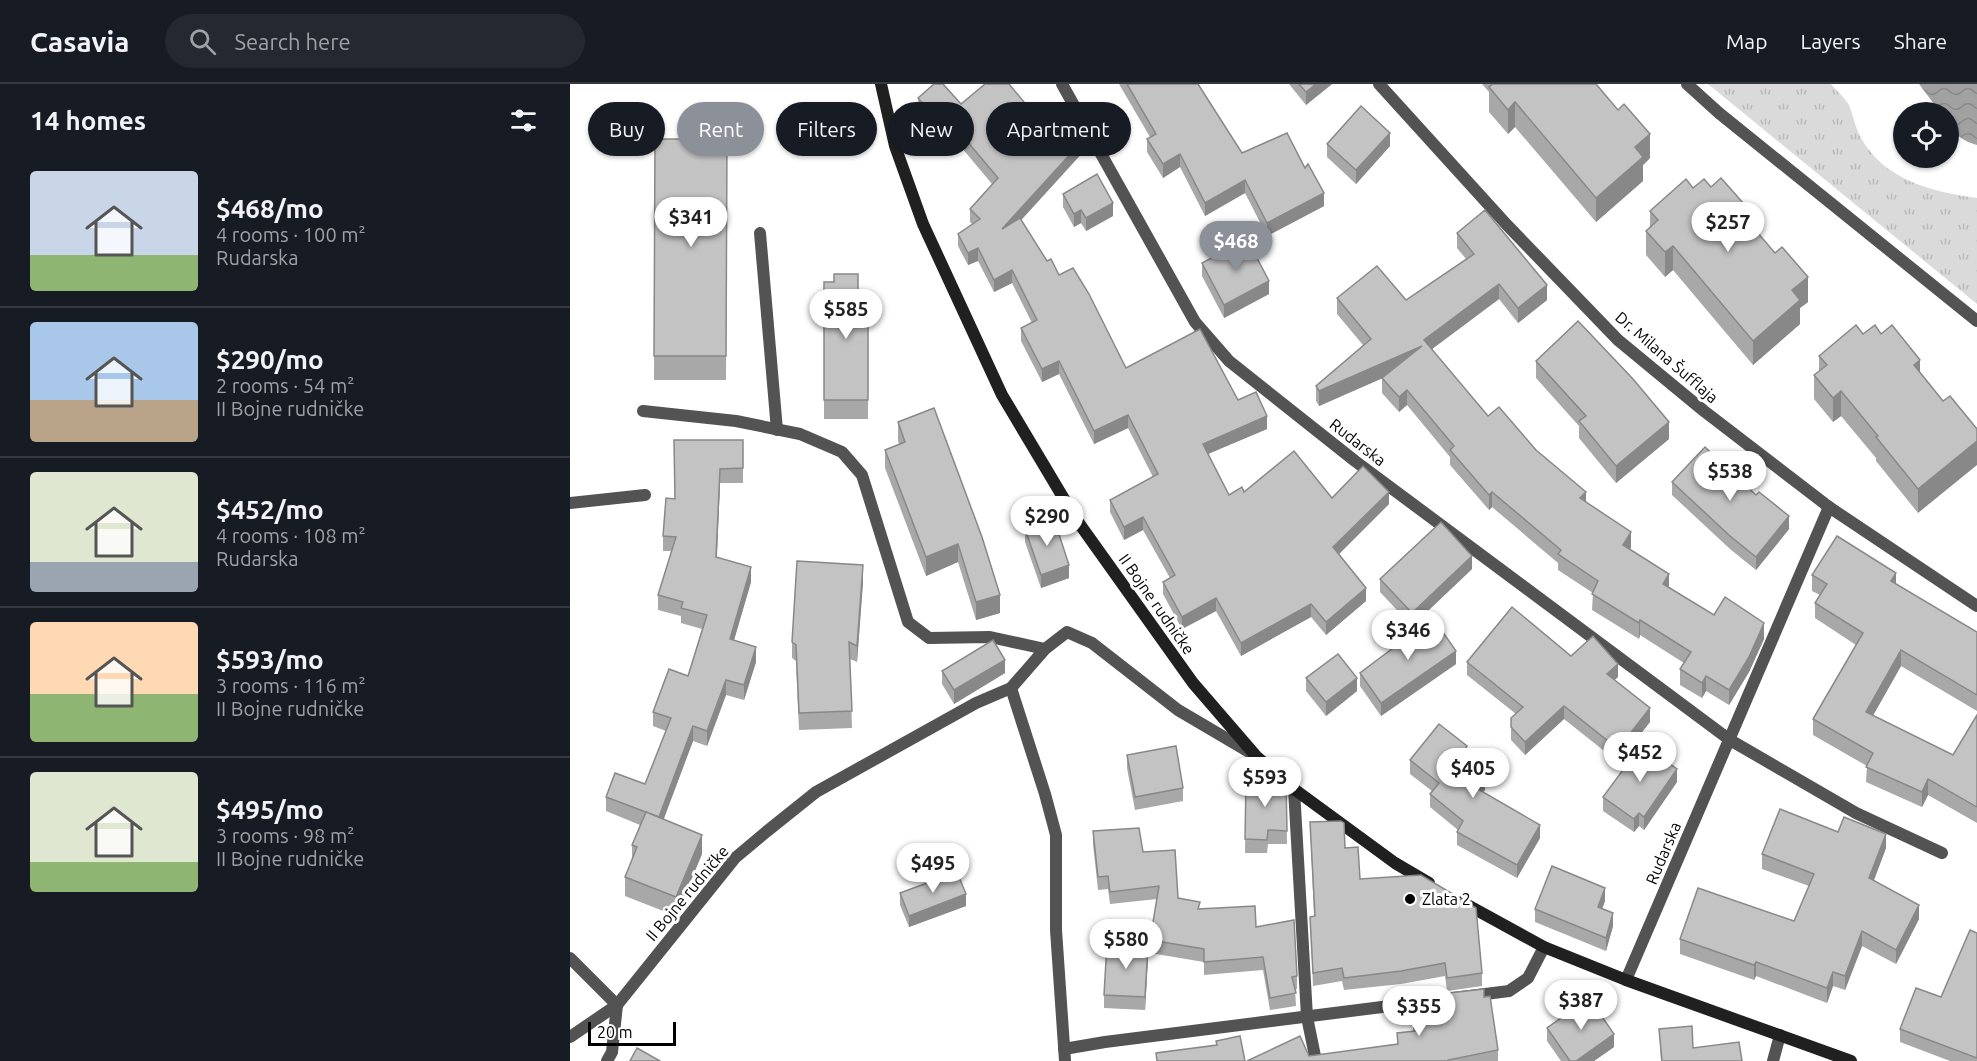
<!DOCTYPE html>
<html lang="en">
<head>
<meta charset="utf-8">
<style>
	:root { --surface:#171b24; --page:#242831; --text:#f1f3f6; --muted:#9ea1a6; --line:#363941; --accent:#8c9099 }
	body { margin:0; font-family:Ubuntu,sans-serif; background:var(--page); color:var(--text); height:100vh; display:flex; flex-direction:column; font-size:22px; white-space:nowrap }
	* { box-sizing:border-box; margin:0 }
	p { font-size:20px; color:var(--muted) }
	.icon { flex:none; width:33px; height:33px; fill:none; stroke:currentColor; stroke-width:2; stroke-linecap:round; stroke-linejoin:round }
	.map { position:relative; flex:1; overflow:hidden }
	.details { display:flex; flex-direction:column; background:var(--surface); width:570px }
	.details>* { flex:none }
	.banner { position:absolute; left:18px; top:18px; width:570px; height:54px; display:flex; gap:12px }
	.fabs { position:absolute; left:1323px; top:18px; display:grid; gap:12px }
	.fabs a { display:grid; place-items:center; width:66px; height:66px; border-radius:50%; background:var(--surface); box-shadow:0 2px 4px #0004; font-size:30px }
	.scale { position:absolute; left:18px; bottom:15px; width:88px; box-sizing:border-box; padding-left:6px; border:3px solid #000; border-top:0; font-size:16px; line-height:21px; white-space:nowrap; color:#000; -webkit-text-stroke:4px #fff; paint-order:stroke }
	.price { position:absolute; translate:-50% -51px; padding:0 14px; border-radius:21px; background:#fff; color:#222; font-size:20px; line-height:39px; filter:drop-shadow(0 2px 3px #0008) }
	.price::after { content:''; position:absolute; left:50%; top:36px; width:18px; height:14px; margin-left:-9px; background:inherit; clip-path:polygon(0 0,100% 0,50% 100%) }
	.price.on { background:var(--accent); color:#fff }
	ul { padding:0; list-style:none }
	li { display:flex; align-items:center; gap:18px; height:150px; padding:0 30px }
	li+li { border-top:2px solid var(--line) }
	li span { display:grid; place-items:center; flex:none; width:168px; height:120px; border-radius:6px; color:#555 }
	li>.icon { margin-inline-start:auto }
	span .icon { width:72px; height:72px; fill:#fffc; stroke-width:1 }
	li b { font-size:26px }
	h2 { display:flex; justify-content:space-between; align-items:center; height:72px; padding:0 30px; font-size:26px }
	.pill { padding:0 21px; border-radius:27px; background:var(--surface); box-shadow:0 2px 4px #0004; font-size:21px; line-height:54px }
	.pill.on { background:var(--accent); color:#fff }
	header { display:flex; align-items:center; gap:36px; box-sizing:border-box; height:84px; padding:0 30px; background:var(--surface); border-bottom:2px solid var(--line) }
	header strong { font-size:28px }
	nav { display:flex; gap:33px; margin-inline-start:auto; font-size:21px }
	.search { width:420px; height:54px; background:var(--page); display:flex; align-items:center; gap:15px; box-sizing:border-box; padding:0 21px; border-radius:33px; color:var(--muted); font-size:22px }
	main { display:flex; flex:1; min-height:0 }
	.map>svg:first-child { display:block }
	.grass { fill:url(#grass-tufts) }
	.water { fill:url(#water-waves) }
	.lines { fill:none; stroke-linecap:round; stroke-linejoin:round }
	.lane { stroke:#535353; stroke-width:12 }
	.street { stroke:#535353; stroke-width:12 }
	.secondary { stroke:#202020; stroke-width:12 }
	.wall { fill:#a8a8a8 }
	.shaded-wall { fill:#888 }
	.building { fill:#c3c3c3; stroke:#888; stroke-width:1.5 }
	.poi-dot { fill:#000; stroke:#fff; stroke-width:2 }
	.labels { text-anchor:middle; dominant-baseline:central; stroke-width:6; stroke-linejoin:round; paint-order:stroke }
	.street-label { font-size:16px; fill:#000; stroke:#fff }
	.poi-label { font-size:16px; fill:#000; stroke:#fff; text-anchor:start }
</style>
</head>
<body>
<header>
<strong>Casavia</strong>
<div class="search"><svg class="icon" aria-label="search" viewBox="0 0 24 24"><circle cx="10" cy="10" r="6"/><path d="M15 15l6 6"/></svg>Search here</div>
<nav><a>Map</a><a>Layers</a><a>Share</a></nav>
</header>
<main>
<section class="details">
<h2>14 homes<svg class="icon" aria-label="filters" viewBox="0 0 24 24"><path d="M4 7h16M4 17h16"/><circle cx="9" cy="7" r="2"/><circle cx="15" cy="17" r="2"/></svg></h2>
<ul>
<li><span style="background:linear-gradient(#c9d6e8 70%,#8fb573 0)"><svg class="icon" aria-label="home" viewBox="0 0 24 24"><path d="M3 11l9-7 9 7M6 9v11h12V9"/></svg></span><div><b>$468/mo</b><p>4 rooms · 100 m²</p><p>Rudarska</p></div></li>
<li><span style="background:linear-gradient(#a9c7e8 65%,#b9a48a 0)"><svg class="icon" aria-label="home" viewBox="0 0 24 24"><path d="M3 11l9-7 9 7M6 9v11h12V9"/></svg></span><div><b>$290/mo</b><p>2 rooms · 54 m²</p><p>II Bojne rudničke</p></div></li>
<li><span style="background:linear-gradient(#dfe7d0 75%,#9aa5b1 0)"><svg class="icon" aria-label="home" viewBox="0 0 24 24"><path d="M3 11l9-7 9 7M6 9v11h12V9"/></svg></span><div><b>$452/mo</b><p>4 rooms · 108 m²</p><p>Rudarska</p></div></li>
<li><span style="background:linear-gradient(#ffd9b3 60%,#8fb573 0)"><svg class="icon" aria-label="home" viewBox="0 0 24 24"><path d="M3 11l9-7 9 7M6 9v11h12V9"/></svg></span><div><b>$593/mo</b><p>3 rooms · 116 m²</p><p>II Bojne rudničke</p></div></li>
<li><span style="background:linear-gradient(#dfe7d0 75%,#8fb573 0)"><svg class="icon" aria-label="home" viewBox="0 0 24 24"><path d="M3 11l9-7 9 7M6 9v11h12V9"/></svg></span><div><b>$495/mo</b><p>3 rooms · 98 m²</p><p>II Bojne rudničke</p></div></li>
</ul>
</section>
<div class="map">
<svg width="1407" height="977" viewBox="0 0 1407 977">
	<defs>
		<pattern id="grass-tufts" width="24" height="20" patternUnits="userSpaceOnUse" patternTransform="scale(1.5)"><rect width="24" height="20" fill="#dadada"/><path d="M3 7l-1-3M5 7V3M7 7l1-3M15 17l-1-3M17 17v-4M19 17l1-3" fill="none" stroke="#b9b9b9"/></pattern>
		<pattern id="water-waves" width="16" height="10" patternUnits="userSpaceOnUse" patternTransform="scale(1.5)"><rect width="16" height="10" fill="#a1a1a1"/><path d="M0 5q4-4 8 0t8 0" fill="none" stroke="#898989"/></pattern>
	</defs>
	<rect width="100%" height="100%" fill="#fff"/>
	<path class="grass" d="M1138,0h123c6,7 14,14 18,21 4,10 6,21 11,31 23,44 72,56 117,62v106z"/>
	<path class="water" d="M1349,0h58v61c-17,-5 -29,-14 -29,-33h-8z"/>
	<g class="lines">
		<g class="lane">
			<polyline points="1117,0 1149,29 1407,237"/>
			<polyline points="190,149 207,346"/>
			<polyline points="73,327 166,337 230,350 272,368 292,391 338,538 359,554 420,553 475,565"/>
			<polyline points="0,419 75,411"/>
			<polyline points="37,977 42,968 47,921"/>
		</g>
		<g class="street">
			<polyline points="492,0 625,238 659,277 785,377 1160,656 1286,729 1372,769"/>
			<polyline points="809,0 937,141 1048,256 1134,327 1259,423 1407,522"/>
			<polyline points="441,604 475,710 486,751 486,846 495,977"/>
			<polyline points="724,705 737,933 746,977"/>
			<polyline points="0,874 47,921"/>
			<polyline points="1056,896 1259,423"/>
			<polyline points="0,953 47,921 165,774 196,748 246,708 406,619 441,604 475,565 497,548 522,559 608,626 681,669"/>
			<polyline points="494,965 535,958 939,907 958,894 974,863"/>
			<polyline points="1203,977 1210,951"/>
		</g>
		<g class="secondary">
			<polyline points="311,0 325,62 353,140 432,311 506,435 623,599 686,672 724,705 825,779 859,799"/>
			<polyline points="892,818 974,863 1056,896 1281,977"/>
		</g>
	</g>
	<g class="wall">
		<polygon points="549,0 628,0 672,69 754,122 697,152 675,109 635,132 610,83 593,94 577,68 577,55 580,53"/>
		<polygon points="719,0 762,0 736,21"/>
		<polygon points="912,0 1026,0 1080,74 1073,81 1073,97 1026,138 945,43 938,50 919,28 919,8"/>
		<polygon points="348,14 391,20 474,42 514,67 451,136 477,177 489,191 556,284 668,316 697,345 638,370 659,411 674,408 762,414 819,420 769,470 796,517 756,551 741,533 671,572 646,527 612,545 593,510 593,498 600,494 573,446 554,456 540,428 540,416 583,393 558,344 524,360 489,290 472,298 451,257 451,244 462,239 442,199 424,208 408,177 398,181 388,162 388,150 402,140 400,138 400,125 422,100 376,45 369,51 348,27"/>
		<polygon points="85,55 157,55 156,296 84,296"/>
		<polygon points="757,60 820,62 786,100 757,73"/>
		<polygon points="1141,103 1181,140 1238,218 1230,224 1230,240 1183,281 1103,186 1095,193 1076,171 1076,147 1080,143 1080,127 1123,104"/>
		<polygon points="493,110 543,132 516,147 511,139 504,143 493,123"/>
		<polygon points="887,149 977,216 948,239 929,215 862,265 918,332 966,366 1061,463 1060,466 1099,503 1144,531 1194,555 1179,588 1159,621 1136,607 1132,614 1110,601 1110,585 1114,579 1070,551 1069,555 1022,526 1023,509 988,486 988,479 922,423 919,426 880,381 880,373 837,321 829,328 812,309 812,294 749,322 746,317 746,302 793,261 767,230 767,214 836,216 896,175 887,164"/>
		<polygon points="632,179 699,210 654,234 632,192"/>
		<polygon points="254,198 288,207 298,207 298,335 254,335"/>
		<polygon points="1293,250 1311,250 1350,276 1348,429 1306,377 1306,374 1271,332 1263,338 1244,315 1244,291 1249,287 1249,272"/>
		<polygon points="966,277 1099,355 1046,399 1009,354 1009,342 966,294"/>
		<polygon points="328,338 430,529 406,536 388,478 356,492 315,384 315,366 329,361 328,356"/>
		<polygon points="173,356 173,399 150,399 147,473 181,498 164,556 186,578 174,616 156,611 137,662 123,657 93,735 132,770 106,832 55,812 55,793 62,776 62,761 70,741 36,727 36,713 75,700 96,647 83,642 83,628 118,592 132,545 111,539 111,532 88,526 88,511 102,467 93,467 93,452 105,415"/>
		<polygon points="1102,398 1219,445 1186,486 1160,465 1102,411"/>
		<polygon points="455,445 499,494 471,504 455,458"/>
		<polygon points="902,485 842,542 810,508 810,495"/>
		<polygon points="1242,491 1326,500 1407,548 1407,627 1331,582 1303,631 1383,671 1407,631 1407,739 1358,711 1352,723 1296,698 1297,682 1243,651 1243,635 1286,561 1245,534 1245,519 1250,511 1242,507"/>
		<polygon points="293,498 287,578 280,575 282,644 229,646 226,577 222,574 222,558"/>
		<polygon points="1001,572 1048,593 1044,596 1080,638 1048,678 994,635 955,671 941,656 941,634 946,630 897,591 897,578"/>
		<polygon points="886,580 811,632 790,602 790,589"/>
		<polygon points="372,587 435,589 384,620 372,600"/>
		<polygon points="736,594 787,607 756,632 736,607"/>
		<polygon points="557,671 613,704 613,717 565,726 557,684"/>
		<polygon points="897,675 896,678 915,706 913,708 970,754 947,794 887,761 887,748 888,746 860,723 860,710 862,707 840,690 840,676"/>
		<polygon points="676,696 716,697 717,760 698,760 697,769 675,769"/>
		<polygon points="1107,698 1074,746 1069,742 1064,748 1033,727 1033,713"/>
		<polygon points="740,738 775,764 790,795 912,889 912,902 877,907 875,892 831,900 774,906 772,897 743,902 740,833 744,832"/>
		<polygon points="523,747 573,768 608,814 630,825 686,843 727,892 727,905 725,905 726,922 700,926 693,886 634,891 634,878 580,869 580,856 587,815 540,820 538,805 528,806 523,760"/>
		<polygon points="1268,748 1316,764 1304,796 1349,835 1326,880 1292,862 1275,906 1263,902 1257,919 1186,892 1184,896 1110,870 1110,855 1224,837 1239,802 1192,785 1192,770"/>
		<polygon points="330,809 396,822 339,843 330,821"/>
		<polygon points="1035,817 1032,824 1043,842 1036,867 965,838 965,825"/>
		<polygon points="1407,849 1407,977 1380,977 1330,958 1330,945 1371,913"/>
		<polygon points="578,874 575,926 534,924 534,911"/>
		<polygon points="879,909 914,913 928,966 928,977 677,977 739,972 827,960 827,949 843,947 843,935 880,931"/>
		<polygon points="977,944 1044,963 1024,977 991,977 977,957"/>
		<polygon points="1089,945 1123,964 1172,977 1091,977"/>
	</g>
	<g class="shaded-wall">
		<polygon points="746,0 762,0 736,21 736,8"/>
		<polygon points="945,18 945,43 938,50 938,26"/>
		<polygon points="376,32 376,45 369,51 369,38"/>
		<polygon points="820,49 820,62 786,100 786,86"/>
		<polygon points="1080,50 1080,74 1073,81 1073,97 1026,138 1026,114 1065,63"/>
		<polygon points="514,55 514,67 432,157 432,145"/>
		<polygon points="610,70 610,83 593,94 593,80"/>
		<polygon points="675,96 675,109 635,132 635,119"/>
		<polygon points="754,109 754,122 697,152 697,139"/>
		<polygon points="543,119 543,132 516,147 516,134"/>
		<polygon points="511,126 511,139 504,143 504,130"/>
		<polygon points="1181,128 1181,153 1175,134"/>
		<polygon points="1103,162 1103,186 1095,193 1095,168"/>
		<polygon points="408,164 408,177 398,181 398,169"/>
		<polygon points="442,186 442,199 424,208 424,196"/>
		<polygon points="1238,193 1238,218 1230,224 1230,240 1183,281 1183,257 1222,206"/>
		<polygon points="699,197 699,210 654,234 654,221"/>
		<polygon points="929,200 929,215 854,271 854,256"/>
		<polygon points="977,201 977,216 948,239 948,224"/>
		<polygon points="852,262 852,277 749,322 749,307"/>
		<polygon points="1350,276 1350,300 1344,281"/>
		<polygon points="489,277 489,290 472,298 472,285"/>
		<polygon points="837,306 837,321 829,328 829,313"/>
		<polygon points="1271,307 1271,332 1263,338 1263,314"/>
		<polygon points="558,331 558,344 524,360 524,347"/>
		<polygon points="697,332 697,345 633,372 633,360"/>
		<polygon points="1099,338 1099,355 1046,399 1046,382"/>
		<polygon points="1407,357 1407,381 1348,429 1348,405"/>
		<polygon points="150,385 150,399 146,488 146,473"/>
		<polygon points="819,408 819,420 763,476 763,463"/>
		<polygon points="922,408 922,423 919,426 919,411"/>
		<polygon points="1016,408 1016,424 1010,414"/>
		<polygon points="1219,432 1219,445 1186,486 1186,473"/>
		<polygon points="573,433 573,446 554,456 554,443"/>
		<polygon points="1061,448 1061,463 1053,477 1053,461"/>
		<polygon points="388,460 388,478 356,492 356,473"/>
		<polygon points="902,472 902,485 842,542 842,529"/>
		<polygon points="293,481 293,498 287,578 287,562"/>
		<polygon points="499,481 499,494 471,504 471,491"/>
		<polygon points="181,483 181,498 160,570 160,555"/>
		<polygon points="1326,489 1326,505 1321,497"/>
		<polygon points="1099,490 1099,506 1093,500"/>
		<polygon points="796,504 796,517 756,551 756,538"/>
		<polygon points="430,511 430,529 406,536 406,518"/>
		<polygon points="646,514 646,527 612,545 612,533"/>
		<polygon points="741,520 741,533 671,572 671,559"/>
		<polygon points="1070,536 1070,551 1069,555 1069,539"/>
		<polygon points="1194,539 1194,555 1179,588 1159,621 1159,606"/>
		<polygon points="186,563 186,578 174,616 174,601"/>
		<polygon points="1331,566 1331,582 1296,644 1296,628"/>
		<polygon points="886,567 886,580 811,632 811,619"/>
		<polygon points="435,576 435,589 384,620 384,606"/>
		<polygon points="1048,580 1048,593 1037,603 1037,590"/>
		<polygon points="1136,592 1136,607 1132,614 1132,599"/>
		<polygon points="787,594 787,607 756,632 756,618"/>
		<polygon points="156,596 156,611 137,662 137,647"/>
		<polygon points="994,622 994,635 955,671 955,658"/>
		<polygon points="1080,624 1080,638 1048,678 1048,665"/>
		<polygon points="123,642 123,657 89,748 89,733"/>
		<polygon points="897,662 897,675 890,686 890,673"/>
		<polygon points="1107,685 1107,698 1074,746 1074,733"/>
		<polygon points="915,693 915,706 906,717 906,704"/>
		<polygon points="1358,695 1358,711 1352,723 1352,708"/>
		<polygon points="1069,729 1069,742 1064,748 1064,735"/>
		<polygon points="970,741 970,754 947,794 947,781"/>
		<polygon points="1316,750 1316,764 1299,809 1299,794"/>
		<polygon points="132,751 132,770 106,832 106,813"/>
		<polygon points="1035,804 1035,817 1028,836 1028,823"/>
		<polygon points="396,810 396,822 339,843 339,832"/>
		<polygon points="1349,821 1349,835 1326,880 1326,866"/>
		<polygon points="1043,829 1043,842 1036,867 1036,854"/>
		<polygon points="1292,847 1292,862 1275,906 1275,892"/>
		<polygon points="578,861 578,874 575,926 575,913"/>
		<polygon points="1186,878 1186,892 1184,896 1184,881"/>
		<polygon points="1263,888 1263,902 1257,919 1257,904"/>
		<polygon points="1044,950 1044,963 1024,977 1006,977"/>
	</g>
	<g class="building">
		<polygon points="364,0 373,0 391,20 415,0 439,0 474,42 487,29 514,55 432,145 450,134 477,177 481,175 489,191 503,184 519,210 556,284 630,245 668,316 686,308 697,332 633,360 659,411 672,403 674,408 724,367 762,414 793,382 819,408 763,463 796,504 756,538 741,520 671,559 646,514 612,533 593,498 605,491 573,433 554,443 540,416 588,390 558,331 524,347 489,277 472,285 451,244 467,236 442,186 424,196 408,164 398,169 388,150 410,135 400,125 428,94 376,32 369,38 348,14"/>
		<polygon points="557,0 628,0 672,69 717,49 735,84 738,80 754,109 697,139 675,96 635,119 610,70 593,80 577,55 586,50"/>
		<polygon points="729,0 746,0 736,8"/>
		<polygon points="923,0 1026,0 1048,26 1054,20 1080,50 1065,63 1073,73 1026,114 945,18 938,26 919,3"/>
		<polygon points="791,22 820,49 786,86 757,60"/>
		<polygon points="85,55 157,55 156,272 84,272"/>
		<polygon points="527,90 543,119 516,134 511,126 504,130 493,110"/>
		<polygon points="1151,94 1181,128 1175,134 1205,169 1212,163 1238,193 1222,206 1230,216 1183,257 1103,162 1095,168 1076,147 1088,136 1080,127 1116,95 1123,104 1134,95 1141,103"/>
		<polygon points="915,126 977,201 948,224 929,200 854,256 918,332 929,323 966,366 1016,408 1010,414 1061,448 1053,461 1099,490 1093,500 1144,531 1155,513 1194,539 1179,573 1159,606 1136,592 1132,599 1110,585 1121,568 1070,536 1069,539 1022,510 1028,497 988,470 991,466 922,408 919,411 880,366 884,362 837,306 829,313 812,294 852,262 749,307 746,302 801,255 767,214 807,182 836,216 904,170 887,149"/>
		<polygon points="677,155 699,197 654,221 632,179"/>
		<polygon points="264,190 288,190 288,207 298,207 298,316 254,316 254,198 264,198"/>
		<polygon points="1008,237 1063,295 1099,338 1046,382 1009,337 1016,332 966,277"/>
		<polygon points="1286,241 1293,250 1305,241 1311,250 1322,241 1350,276 1344,281 1373,317 1380,312 1407,345 1407,357 1348,405 1306,353 1308,352 1271,307 1263,314 1244,291 1257,281 1249,272"/>
		<polygon points="364,324 412,453 430,511 406,518 388,460 356,473 315,366 335,358 328,338"/>
		<polygon points="104,356 173,356 173,384 150,385 146,473 181,483 160,555 186,563 174,601 156,596 137,647 123,642 89,733 36,713 45,689 75,700 101,634 83,628 99,585 118,592 137,531 111,524 113,518 88,511 106,453 93,452 96,414 105,415"/>
		<polygon points="1135,363 1186,411 1189,408 1219,432 1186,473 1160,452 1102,398"/>
		<polygon points="484,435 499,481 471,491 455,445"/>
		<polygon points="871,438 902,472 842,529 810,495"/>
		<polygon points="1267,452 1326,489 1321,497 1407,548 1407,611 1331,566 1296,628 1383,671 1407,631 1407,723 1358,695 1352,708 1296,683 1303,669 1243,635 1293,549 1245,519 1257,500 1242,491"/>
		<polygon points="227,477 293,481 287,562 279,558 282,627 229,629 226,561 222,558"/>
		<polygon points="942,523 1001,572 1023,552 1048,580 1037,590 1080,624 1048,665 994,622 955,658 941,643 941,634 953,623 897,578"/>
		<polygon points="863,534 886,567 811,619 790,589"/>
		<polygon points="423,556 435,576 384,606 372,587"/>
		<polygon points="768,570 787,594 756,618 736,594"/>
		<polygon points="869,640 897,662 890,673 915,693 906,704 970,741 947,781 887,748 893,737 860,710 869,699 840,676"/>
		<polygon points="1072,660 1107,685 1074,733 1069,729 1064,735 1033,713"/>
		<polygon points="606,662 613,704 565,713 557,671"/>
		<polygon points="676,696 716,697 717,747 698,746 697,756 675,755"/>
		<polygon points="1210,725 1268,748 1274,733 1316,750 1299,794 1349,821 1326,866 1292,847 1275,892 1263,888 1257,904 1186,878 1184,881 1110,855 1128,804 1224,837 1244,790 1192,770"/>
		<polygon points="76,728 132,751 106,813 55,793 67,763 62,761"/>
		<polygon points="771,737 774,739 775,764 788,763 790,795 851,791 906,824 912,889 877,894 875,879 831,887 774,894 772,884 743,889 740,833 745,832 740,738"/>
		<polygon points="569,744 573,768 605,766 608,814 630,818 628,825 685,822 686,843 724,836 727,892 722,893 726,909 700,914 693,873 634,878 634,865 580,856 589,802 540,808 538,792 528,793 523,747"/>
		<polygon points="982,782 1035,804 1028,823 1043,829 1036,854 965,825"/>
		<polygon points="387,788 396,810 339,832 330,809"/>
		<polygon points="1400,846 1407,849 1407,974 1330,945 1346,904 1371,913"/>
		<polygon points="537,859 578,861 575,913 534,911"/>
		<polygon points="914,905 914,913 920,912 928,966 878,976 878,977 677,977 730,952 739,972 828,960 827,949 845,947 843,935 881,930 879,909"/>
		<polygon points="1019,914 1044,950 1006,977 1000,977 977,944"/>
		<polygon points="1122,942 1123,964 1169,958 1172,977 1092,977 1089,945"/>
		<polygon points="670,952 675,977 587,977 586,969 647,961 646,957"/>
		<polygon points="67,964 90,977 60,977"/>
	</g>
	<circle class="poi-dot" cx="840" cy="815" r="6"/>
	<g class="labels">
		<g class="street-label">
			<text transform="translate(1097 273) rotate(41)">Dr. Milana Šufflaja</text>
			<text transform="translate(788 358) rotate(38)">Rudarska</text>
			<text transform="translate(587 520) rotate(55)">II Bojne rudničke</text>
			<text transform="translate(1093 769) rotate(-67)">Rudarska</text>
			<text transform="translate(117 809) rotate(-50)">II Bojne rudničke</text>
		</g>
		<g class="poi-label">
			<text x="852" y="815">Zlata 2</text>
		</g>
	</g>
</svg>
<div class="fabs">
<a><svg class="icon" aria-label="locate" viewBox="0 0 24 24"><circle cx="12" cy="12" r="6"/><path d="M12 2v4M12 18v4M2 12h4M18 12h4"/></svg></a>
</div>
<div class="scale">20 m</div>
<b class="price" style="left:121px;top:164px">$341</b>
<b class="price" style="left:1158px;top:169px">$257</b>
<b class="price on" style="left:666px;top:188px">$468</b>
<b class="price" style="left:276px;top:256px">$585</b>
<b class="price" style="left:1160px;top:418px">$538</b>
<b class="price" style="left:477px;top:463px">$290</b>
<b class="price" style="left:838px;top:577px">$346</b>
<b class="price" style="left:1070px;top:699px">$452</b>
<b class="price" style="left:903px;top:715px">$405</b>
<b class="price" style="left:695px;top:724px">$593</b>
<b class="price" style="left:363px;top:810px">$495</b>
<b class="price" style="left:556px;top:886px">$580</b>
<b class="price" style="left:1011px;top:947px">$387</b>
<b class="price" style="left:849px;top:953px">$355</b>
<div class="banner">
<a class="pill">Buy</a>
<a class="pill on">Rent</a>
<a class="pill">Filters</a>
<a class="pill">New</a>
<a class="pill">Apartment</a>
</div>
</div>
</main>
</body>
</html>
